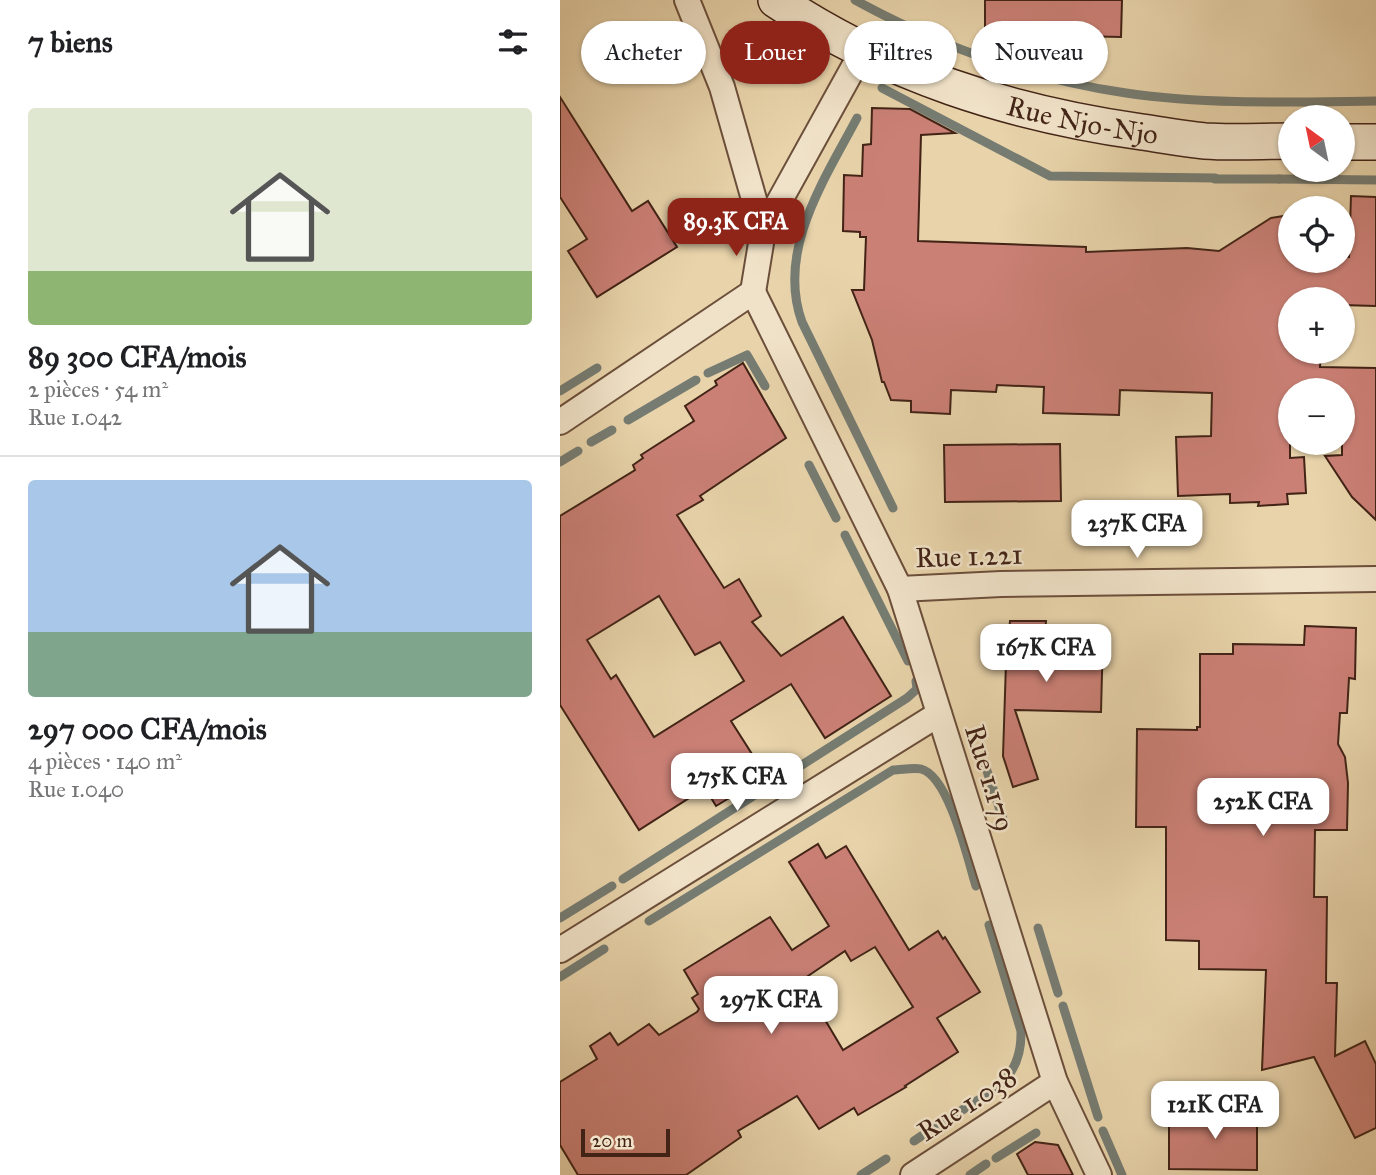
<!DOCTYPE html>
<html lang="fr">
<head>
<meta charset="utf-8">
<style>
	:root { --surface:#fff; --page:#f2f2f2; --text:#202124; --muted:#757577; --line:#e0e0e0; --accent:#8f2418 }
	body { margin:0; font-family:"IM FELL Great Primer",serif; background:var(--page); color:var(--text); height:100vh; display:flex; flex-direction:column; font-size:26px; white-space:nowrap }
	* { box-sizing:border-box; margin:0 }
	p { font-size:23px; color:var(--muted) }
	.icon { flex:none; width:38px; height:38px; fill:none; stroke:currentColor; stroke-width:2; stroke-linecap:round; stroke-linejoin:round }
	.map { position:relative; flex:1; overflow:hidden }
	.sheet { display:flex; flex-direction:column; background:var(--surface); width:560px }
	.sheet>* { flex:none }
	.banner { position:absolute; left:21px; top:21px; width:665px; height:63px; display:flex; gap:14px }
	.needle { width:46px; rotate:327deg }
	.fabs { position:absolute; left:718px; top:105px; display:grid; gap:14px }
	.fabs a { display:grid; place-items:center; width:77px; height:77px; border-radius:50%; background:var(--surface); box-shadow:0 2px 5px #0004; font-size:35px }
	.scale { position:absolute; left:21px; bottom:18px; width:89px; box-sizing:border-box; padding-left:7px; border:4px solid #422316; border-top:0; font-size:19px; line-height:24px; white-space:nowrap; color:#422316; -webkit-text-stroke:5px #f0e2c8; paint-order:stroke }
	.price { position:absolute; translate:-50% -60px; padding:0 16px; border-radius:14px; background:#fff; color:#222; font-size:23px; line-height:46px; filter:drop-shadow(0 2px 4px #0008) }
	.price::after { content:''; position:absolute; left:50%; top:42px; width:21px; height:16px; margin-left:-10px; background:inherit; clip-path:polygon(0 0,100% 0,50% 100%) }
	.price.active { background:var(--accent); color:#fff }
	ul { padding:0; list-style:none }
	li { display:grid; align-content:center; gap:14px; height:371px; padding:0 28px }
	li+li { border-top:2px solid var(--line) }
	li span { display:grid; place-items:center; height:217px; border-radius:7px; color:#555 }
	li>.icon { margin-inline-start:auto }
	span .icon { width:126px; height:126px; fill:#fffc; stroke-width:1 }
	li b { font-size:30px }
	h2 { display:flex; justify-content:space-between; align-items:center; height:84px; padding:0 28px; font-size:30px }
	.chip { padding:0 24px; border-radius:32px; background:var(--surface); box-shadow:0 2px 5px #0004; font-size:24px; line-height:63px }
	.chip.active { background:var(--accent); color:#fff }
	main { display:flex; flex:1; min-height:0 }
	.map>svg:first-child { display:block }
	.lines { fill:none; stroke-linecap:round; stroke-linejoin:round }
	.stream { stroke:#767c72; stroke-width:9 }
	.building { fill:#cb8076; stroke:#422316; stroke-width:2; fill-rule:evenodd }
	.minor-casing { stroke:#6c4f3b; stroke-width:28 }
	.secondary-casing { stroke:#422316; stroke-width:38 }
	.minor { stroke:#f0e2c8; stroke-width:24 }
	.secondary { stroke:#f0e2c8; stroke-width:35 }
	.labels { text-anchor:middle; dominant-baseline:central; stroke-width:5; stroke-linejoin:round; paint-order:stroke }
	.street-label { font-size:28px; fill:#422316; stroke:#f0e2c8 }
</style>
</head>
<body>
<main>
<section class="sheet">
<h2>7 biens<svg class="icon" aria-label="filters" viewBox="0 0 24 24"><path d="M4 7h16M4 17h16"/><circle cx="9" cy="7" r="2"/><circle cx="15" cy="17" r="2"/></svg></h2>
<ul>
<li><span style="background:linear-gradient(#dfe7d0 75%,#8fb573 0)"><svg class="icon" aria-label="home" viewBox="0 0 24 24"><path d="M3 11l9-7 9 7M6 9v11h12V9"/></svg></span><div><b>89 300 CFA/mois</b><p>2 pièces · 54 m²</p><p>Rue 1.042</p></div></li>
<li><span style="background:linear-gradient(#a9c7e8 70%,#7fa58c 0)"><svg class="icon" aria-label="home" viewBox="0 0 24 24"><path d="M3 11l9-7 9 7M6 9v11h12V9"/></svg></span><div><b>297 000 CFA/mois</b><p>4 pièces · 140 m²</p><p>Rue 1.040</p></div></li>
</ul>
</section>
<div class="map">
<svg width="816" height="1175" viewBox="0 0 816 1175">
	<rect width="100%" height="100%" fill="#e8d3aa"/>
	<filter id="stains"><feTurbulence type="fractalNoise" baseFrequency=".00286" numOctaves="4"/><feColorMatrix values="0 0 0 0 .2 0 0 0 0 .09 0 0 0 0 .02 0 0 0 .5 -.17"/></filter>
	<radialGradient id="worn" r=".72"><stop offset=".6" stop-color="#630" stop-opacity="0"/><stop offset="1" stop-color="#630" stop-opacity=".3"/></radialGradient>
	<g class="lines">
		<g class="stream">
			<path d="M295,0c84,46 175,79 271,93 82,12 167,9 250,8"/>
			<polyline points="322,88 490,176 655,178"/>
			<path d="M297,118c-32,61 -81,132 -55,204l91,186"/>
			<polyline points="655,179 719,179"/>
			<polyline points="719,179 816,180"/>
			<polyline points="148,373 187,355 205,386"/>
			<polyline points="0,391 37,368"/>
			<polyline points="68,420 136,380"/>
			<polyline points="31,442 52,430"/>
			<polyline points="0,462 18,451"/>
			<polyline points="249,465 276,518"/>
			<polyline points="285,535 348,661"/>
			<polyline points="424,762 443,819"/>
			<polyline points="63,879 347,698 357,689 356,681"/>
			<polyline points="0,918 52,886"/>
			<path d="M89,921l244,-151c8,0 20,-3 28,-1 28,7 47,91 55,117"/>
			<polyline points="478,928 498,993"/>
			<polyline points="0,977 44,949"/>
			<polyline points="503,1006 538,1117"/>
			<polyline points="543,1131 562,1175"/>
			<path d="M354,1141c16,-11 33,-22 50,-32 34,-21 58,-34 57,-78l-32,-106"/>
			<polyline points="436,1158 476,1133"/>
			<polyline points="301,1175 326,1159"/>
			<polyline points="410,1175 426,1164"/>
		</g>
	</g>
	<g class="building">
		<polygon points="425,0 562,0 561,37 425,34"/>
		<polygon points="0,97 72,211 88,201 117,247 37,297 8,251 27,239 0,197"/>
		<polygon points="312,108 350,109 395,133 361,135 358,241 526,247 526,252 627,248 659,251 711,218 730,215 730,261 782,261 782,257 789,257 791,196 816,197 816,306 782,305 782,299 730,299 730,352 761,352 760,367 816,368 816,520 792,497 765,456 782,455 782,390 730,390 730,458 744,457 746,493 727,494 728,504 698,506 699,502 670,503 670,494 618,496 616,437 651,436 652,393 560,390 559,415 483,413 484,387 437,385 436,392 391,390 390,414 351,412 351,401 331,400 324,382 322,382 312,340 292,290 304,290 306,237 300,237 300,232 283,231 284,175 302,176 303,145 311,144"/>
		<path d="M183,363l43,75 -86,58 3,4 -26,15 47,73 15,-9 22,37 -9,6 29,34 62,-39 48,79 -66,42 -34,-54 -60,37 35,55 -50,30 -11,-18 -66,42 -79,-125v-189l75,-46 -2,-5 10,-7 -2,-3 53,-34 -9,-15 32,-21 -2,-4zM99,596l36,59 25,-13 24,39 -90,56 -38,-62 -5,4 -24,-39z"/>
		<polygon points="500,444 501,501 385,502 384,445"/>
		<polygon points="450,621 486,621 485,633 543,635 541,712 455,710 478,779 453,787 443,756 447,632 449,632"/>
		<polygon points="745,626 796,628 795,679 789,678 787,713 780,713 778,744 785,757 788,783 787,830 755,830 754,897 767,897 766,983 777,983 775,1056 805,1041 816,1064 816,1128 795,1138 754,1057 702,1070 706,970 639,969 639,941 606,940 606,827 576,827 577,729 637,730 637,727 640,727 640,654 673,654 673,644 744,645"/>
		<path d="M258,844l8,14 20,-12 63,104 29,-19 5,8 2,-2 35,55 -43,26 21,34 -53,34 1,1 -48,28 -4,-7 -35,21 -22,-33 -59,35 3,6 -55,38h-108l-18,-30v-63l37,-23 -7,-13 20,-13 8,12 31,-21 10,11 38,-23 2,-3 -7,-11 6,-4 -14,-24 86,-53 22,33 37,-24 -40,-64zM315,947l38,60 -70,43 -25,-42 7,-4 -17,-28 37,-25 6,10z"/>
		<polygon points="666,1104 692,1105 692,1120 697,1121 697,1170 609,1169 609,1116 665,1116"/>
		<polygon points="475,1142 498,1145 513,1175 468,1175 457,1154"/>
	</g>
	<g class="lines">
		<g class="minor-casing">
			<g id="minor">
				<polyline points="127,0 162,87 203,231"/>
				<polyline points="193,292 340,589 495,1082 539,1175"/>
				<polyline points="193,292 203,231 302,52"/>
				<polyline points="0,422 193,292"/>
				<polyline points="340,589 441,584 816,579"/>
				<polyline points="0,950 379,714"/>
				<polyline points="353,1175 495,1082"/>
			</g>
		</g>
		<g class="secondary-casing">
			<g id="secondary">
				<path id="s1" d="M216,0c112,75 233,113 366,132 21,3 42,7 63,9 28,2 57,0 85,0"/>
				<polyline points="782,142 816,142"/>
			</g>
		</g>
		<use href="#minor" class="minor"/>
		<use href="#secondary" class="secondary"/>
	</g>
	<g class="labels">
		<g class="street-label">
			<text stroke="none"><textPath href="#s1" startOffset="332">Rue Njo-Njo</textPath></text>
			<text transform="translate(409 556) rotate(-2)">Rue 1.221</text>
			<text transform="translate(430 778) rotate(73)">Rue 1.179</text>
			<text transform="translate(407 1104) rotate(-33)">Rue 1.038</text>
		</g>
	</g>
	<rect width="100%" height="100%" filter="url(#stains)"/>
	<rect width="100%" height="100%" fill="url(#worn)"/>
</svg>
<div class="fabs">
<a><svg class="needle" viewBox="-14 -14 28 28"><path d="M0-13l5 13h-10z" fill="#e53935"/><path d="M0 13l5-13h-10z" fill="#757577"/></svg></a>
<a><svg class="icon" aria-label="locate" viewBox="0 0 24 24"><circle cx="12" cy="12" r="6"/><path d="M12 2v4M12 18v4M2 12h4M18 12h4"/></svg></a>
<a>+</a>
<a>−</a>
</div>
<div class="scale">20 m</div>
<b class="price active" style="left:176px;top:258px">89.3K CFA</b>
<b class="price" style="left:577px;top:560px">237K CFA</b>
<b class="price" style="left:486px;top:684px">167K CFA</b>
<b class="price" style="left:177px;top:813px">275K CFA</b>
<b class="price" style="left:703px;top:838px">252K CFA</b>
<b class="price" style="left:211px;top:1036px">297K CFA</b>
<b class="price" style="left:655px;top:1141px">121K CFA</b>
<div class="banner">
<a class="chip">Acheter</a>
<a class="chip active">Louer</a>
<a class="chip">Filtres</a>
<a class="chip">Nouveau</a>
</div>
</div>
</main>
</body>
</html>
